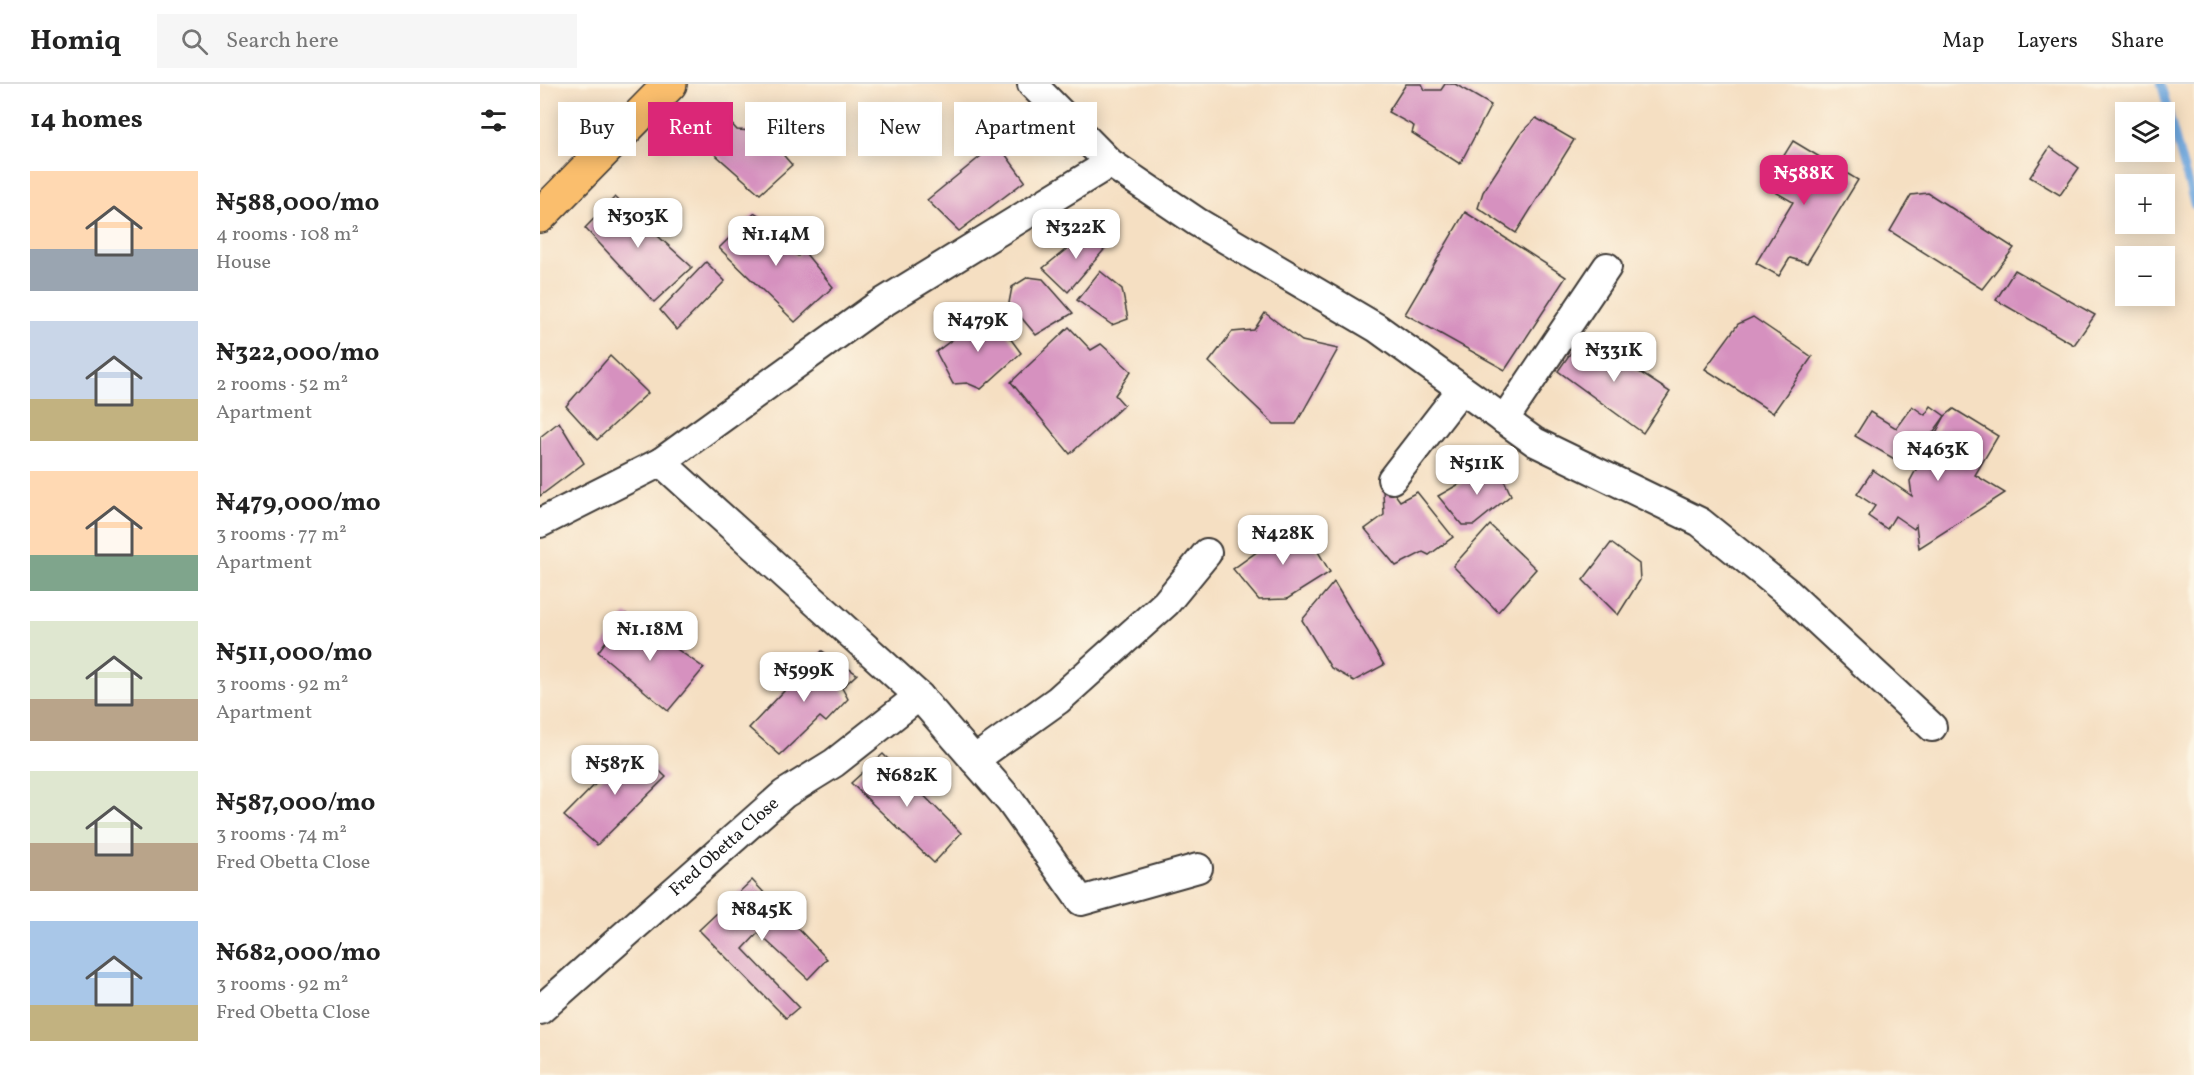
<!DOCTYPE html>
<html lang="en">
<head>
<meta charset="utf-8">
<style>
	:root { --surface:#fff; --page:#f6f6f6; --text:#222; --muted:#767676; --line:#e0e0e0; --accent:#db2777 }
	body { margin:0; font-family:Vollkorn,serif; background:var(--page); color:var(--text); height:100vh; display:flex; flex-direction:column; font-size:22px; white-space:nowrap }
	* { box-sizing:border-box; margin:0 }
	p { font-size:20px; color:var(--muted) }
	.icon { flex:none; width:33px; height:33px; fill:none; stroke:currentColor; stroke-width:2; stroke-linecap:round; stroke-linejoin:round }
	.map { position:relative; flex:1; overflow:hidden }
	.side { display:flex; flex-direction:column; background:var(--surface); width:540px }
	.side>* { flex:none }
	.top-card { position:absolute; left:18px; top:18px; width:570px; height:54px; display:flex; gap:12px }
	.fabs { position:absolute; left:1575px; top:18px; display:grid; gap:12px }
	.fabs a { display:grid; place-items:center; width:60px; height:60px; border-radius:0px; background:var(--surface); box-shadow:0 3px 15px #0003; font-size:30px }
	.price { position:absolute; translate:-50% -51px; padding:0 14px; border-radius:12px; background:#fff; color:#222; font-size:20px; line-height:39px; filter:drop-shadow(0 2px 3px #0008) }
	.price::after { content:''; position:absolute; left:50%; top:36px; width:18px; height:14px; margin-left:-9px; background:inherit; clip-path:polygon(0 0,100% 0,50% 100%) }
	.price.current { background:var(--accent); color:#fff }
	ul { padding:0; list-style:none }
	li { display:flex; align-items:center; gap:18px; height:150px; padding:0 30px }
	li span { display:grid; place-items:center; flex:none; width:168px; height:120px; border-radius:0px; color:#555 }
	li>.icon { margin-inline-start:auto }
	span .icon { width:72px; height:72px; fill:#fffc; stroke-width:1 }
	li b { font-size:26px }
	h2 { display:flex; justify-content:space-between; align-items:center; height:72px; padding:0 30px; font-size:26px }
	.tag { padding:0 21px; border-radius:0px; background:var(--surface); box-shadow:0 3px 15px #0003; font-size:21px; line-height:54px }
	.tag.current { background:var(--accent); color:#fff }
	header { display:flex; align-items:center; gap:36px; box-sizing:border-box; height:84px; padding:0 30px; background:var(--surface); border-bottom:2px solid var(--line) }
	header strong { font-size:28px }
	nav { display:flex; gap:33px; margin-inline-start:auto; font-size:21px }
	.search { width:420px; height:54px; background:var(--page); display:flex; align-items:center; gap:15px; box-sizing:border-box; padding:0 21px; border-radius:0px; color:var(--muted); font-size:22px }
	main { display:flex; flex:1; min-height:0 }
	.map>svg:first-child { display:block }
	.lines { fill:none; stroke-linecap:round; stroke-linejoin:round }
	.stream { stroke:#6fa8df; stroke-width:8 }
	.building { fill:#d691bf }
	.minor-casing { stroke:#3d3935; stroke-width:32 }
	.major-casing { stroke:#3d3935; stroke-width:36 }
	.minor { stroke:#fff; stroke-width:28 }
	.major { stroke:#fabe6d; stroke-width:33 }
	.labels { text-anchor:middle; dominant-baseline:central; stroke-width:6; stroke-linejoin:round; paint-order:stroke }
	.street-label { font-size:18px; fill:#1c1c1c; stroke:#fcf5e5 }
</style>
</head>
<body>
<header>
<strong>Homiq</strong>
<div class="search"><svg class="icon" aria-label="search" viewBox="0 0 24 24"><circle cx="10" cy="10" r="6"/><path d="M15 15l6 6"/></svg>Search here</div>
<nav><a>Map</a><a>Layers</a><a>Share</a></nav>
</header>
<main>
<section class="side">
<h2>14 homes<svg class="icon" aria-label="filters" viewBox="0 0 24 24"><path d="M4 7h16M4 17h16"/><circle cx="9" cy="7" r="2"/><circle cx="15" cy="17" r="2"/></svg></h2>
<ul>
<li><span style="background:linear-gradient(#ffd9b3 65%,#9aa5b1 0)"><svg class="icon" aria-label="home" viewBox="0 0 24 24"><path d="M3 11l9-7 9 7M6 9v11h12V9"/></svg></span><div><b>₦588,000/mo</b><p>4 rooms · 108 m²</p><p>House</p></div></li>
<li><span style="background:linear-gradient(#c9d6e8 65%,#c2b280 0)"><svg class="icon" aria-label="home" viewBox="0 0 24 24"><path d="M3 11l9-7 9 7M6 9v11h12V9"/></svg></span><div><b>₦322,000/mo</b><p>2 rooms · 52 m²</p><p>Apartment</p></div></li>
<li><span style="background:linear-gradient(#ffd9b3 70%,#7fa58c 0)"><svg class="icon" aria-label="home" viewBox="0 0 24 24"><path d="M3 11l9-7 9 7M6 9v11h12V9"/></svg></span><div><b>₦479,000/mo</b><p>3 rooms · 77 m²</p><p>Apartment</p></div></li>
<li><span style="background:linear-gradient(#dfe7d0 65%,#b9a48a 0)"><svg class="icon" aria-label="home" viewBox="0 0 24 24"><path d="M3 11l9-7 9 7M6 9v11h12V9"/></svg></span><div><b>₦511,000/mo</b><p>3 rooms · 92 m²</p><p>Apartment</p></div></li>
<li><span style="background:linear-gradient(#dfe7d0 60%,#b9a48a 0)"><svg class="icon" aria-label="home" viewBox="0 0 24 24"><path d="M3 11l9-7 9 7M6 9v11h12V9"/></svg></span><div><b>₦587,000/mo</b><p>3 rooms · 74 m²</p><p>Fred Obetta Close</p></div></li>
<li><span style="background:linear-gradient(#a9c7e8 70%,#c2b280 0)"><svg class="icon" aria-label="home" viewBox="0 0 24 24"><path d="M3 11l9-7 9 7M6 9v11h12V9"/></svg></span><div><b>₦682,000/mo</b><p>3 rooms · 92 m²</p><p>Fred Obetta Close</p></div></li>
</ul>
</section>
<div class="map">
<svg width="1654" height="991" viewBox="0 0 1654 991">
	<rect width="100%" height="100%" fill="#fcf5e5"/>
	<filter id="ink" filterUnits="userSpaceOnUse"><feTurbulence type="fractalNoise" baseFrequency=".0167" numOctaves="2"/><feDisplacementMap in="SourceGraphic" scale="12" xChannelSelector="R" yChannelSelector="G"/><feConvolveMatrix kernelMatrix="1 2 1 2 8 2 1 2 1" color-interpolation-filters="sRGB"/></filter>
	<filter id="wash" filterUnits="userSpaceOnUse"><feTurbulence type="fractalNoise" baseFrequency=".008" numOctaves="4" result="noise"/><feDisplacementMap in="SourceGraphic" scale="24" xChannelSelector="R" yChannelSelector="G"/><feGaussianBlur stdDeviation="1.35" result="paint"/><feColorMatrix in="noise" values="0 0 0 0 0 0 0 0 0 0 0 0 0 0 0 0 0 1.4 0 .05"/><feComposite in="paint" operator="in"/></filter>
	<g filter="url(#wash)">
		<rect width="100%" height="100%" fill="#f5dfc2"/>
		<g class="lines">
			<polyline class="stream" points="1621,0 1654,121"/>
		</g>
		<g id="blocks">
			<g class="building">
				<polygon points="866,0 882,0 885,6 901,6 905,0 915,0 951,21 920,80 872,49 874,42 848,28"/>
				<polygon points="996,34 1034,56 976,149 938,124 943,108 982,48"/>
				<polygon points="187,35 197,46 215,47 232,59 241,59 239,66 252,81 220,110 168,64"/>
				<polygon points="1253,57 1318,96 1267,179 1250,174 1239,192 1216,179 1253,118 1225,102"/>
				<polygon points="457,59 485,97 419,147 387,116"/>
				<polygon points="1510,63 1539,84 1520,111 1490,93"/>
				<polygon points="1388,109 1474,164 1442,205 1350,147 1371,111"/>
				<polygon points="75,113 152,183 114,218 45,144"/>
				<polygon points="925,128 1026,193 965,286 865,230"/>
				<polygon points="215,129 235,141 246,154 241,162 258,172 262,165 293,203 255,238 179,164"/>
				<polygon points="550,146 569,160 528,208 503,184"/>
				<polygon points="166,178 185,197 137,246 120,226"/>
				<polygon points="1475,186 1555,231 1534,261 1456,216"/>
				<polygon points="560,187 582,205 588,235 572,241 537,216"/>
				<polygon points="488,193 503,195 533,229 496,251 469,219 472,203"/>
				<polygon points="450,227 481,269 441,305 427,299 413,300 396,268"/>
				<polygon points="725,229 762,257 798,265 756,340 734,340 669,278 692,248 714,246"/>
				<polygon points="1213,233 1272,273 1233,329 1165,285 1198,240"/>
				<polygon points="529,243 551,266 561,260 591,287 575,311 584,321 530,370 471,298"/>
				<polygon points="1043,251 1130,308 1103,349 1018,287"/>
				<polygon points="70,272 108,309 57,356 26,322"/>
				<polygon points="1372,322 1385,331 1391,322 1405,332 1368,383 1315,352 1330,328 1356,344"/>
				<polygon points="1414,325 1458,352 1435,391 1465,409 1379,464 1376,441 1374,445 1355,432 1347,445 1328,432 1335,422 1317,410 1333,386 1372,412 1370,397 1405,332"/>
				<polygon points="19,338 44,379 0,412 0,353"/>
				<polygon points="956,379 971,411 934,441 922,441 898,412"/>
				<polygon points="843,406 852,406 860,417 877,408 913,453 889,471 883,468 856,482 825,445 844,431"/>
				<polygon points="760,437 790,488 747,515 719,516 693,485"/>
				<polygon points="950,441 996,485 958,528 913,482"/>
				<polygon points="1071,459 1099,480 1100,496 1078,531 1043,496"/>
				<polygon points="794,498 844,581 814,597 791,584 762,536"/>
				<polygon points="86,530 164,584 128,627 58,568"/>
				<polygon points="282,567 317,590 302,604 308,615 286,638 280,633 240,671 209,644"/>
				<polygon points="93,662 126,693 57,761 24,732"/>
				<polygon points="343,670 421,749 394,779 311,699"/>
				<polygon points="212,796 287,875 268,895 218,849 203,865 259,923 246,934 159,846"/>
			</g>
		</g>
	</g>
	<g filter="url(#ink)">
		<use href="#blocks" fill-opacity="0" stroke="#3d3935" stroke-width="1.5"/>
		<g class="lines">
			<g class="minor-casing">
				<g id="minor">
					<polyline points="492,0 570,79 657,138 837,244 995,358 1160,438 1247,508 1392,643"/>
					<polyline points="964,336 1067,183"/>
					<polyline points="121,378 379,612 470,717 541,817 658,784"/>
					<polyline points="852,395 921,306"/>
					<polyline points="0,439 121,378 334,224 570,79"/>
					<polyline points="434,676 518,616 626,519 667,469"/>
					<path id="s1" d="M0,926l244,-216 50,-31 85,-67"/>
				</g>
			</g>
			<g class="major-casing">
				<polyline id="major" points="0,132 130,0"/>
			</g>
			<use href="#minor" class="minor"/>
			<use href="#major" class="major"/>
		</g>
	</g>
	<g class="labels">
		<g class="street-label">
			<text stroke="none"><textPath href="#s1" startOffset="246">Fred Obetta Close</textPath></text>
		</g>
	</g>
</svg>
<div class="fabs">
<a><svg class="icon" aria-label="layers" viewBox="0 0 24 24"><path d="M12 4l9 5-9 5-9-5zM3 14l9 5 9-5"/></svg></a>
<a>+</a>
<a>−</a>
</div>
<b class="price current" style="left:1264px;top:122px">₦588K</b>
<b class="price" style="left:98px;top:165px">₦303K</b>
<b class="price" style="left:536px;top:176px">₦322K</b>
<b class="price" style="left:236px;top:183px">₦1.14M</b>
<b class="price" style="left:438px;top:269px">₦479K</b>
<b class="price" style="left:1074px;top:299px">₦331K</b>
<b class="price" style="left:1398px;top:398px">₦463K</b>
<b class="price" style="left:937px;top:412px">₦511K</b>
<b class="price" style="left:743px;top:482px">₦428K</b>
<b class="price" style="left:110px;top:578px">₦1.18M</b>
<b class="price" style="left:264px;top:619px">₦599K</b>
<b class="price" style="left:75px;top:712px">₦587K</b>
<b class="price" style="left:367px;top:724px">₦682K</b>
<b class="price" style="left:222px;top:858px">₦845K</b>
<div class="top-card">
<a class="tag">Buy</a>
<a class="tag current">Rent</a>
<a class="tag">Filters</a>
<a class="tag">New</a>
<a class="tag">Apartment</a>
</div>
</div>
</main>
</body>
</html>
